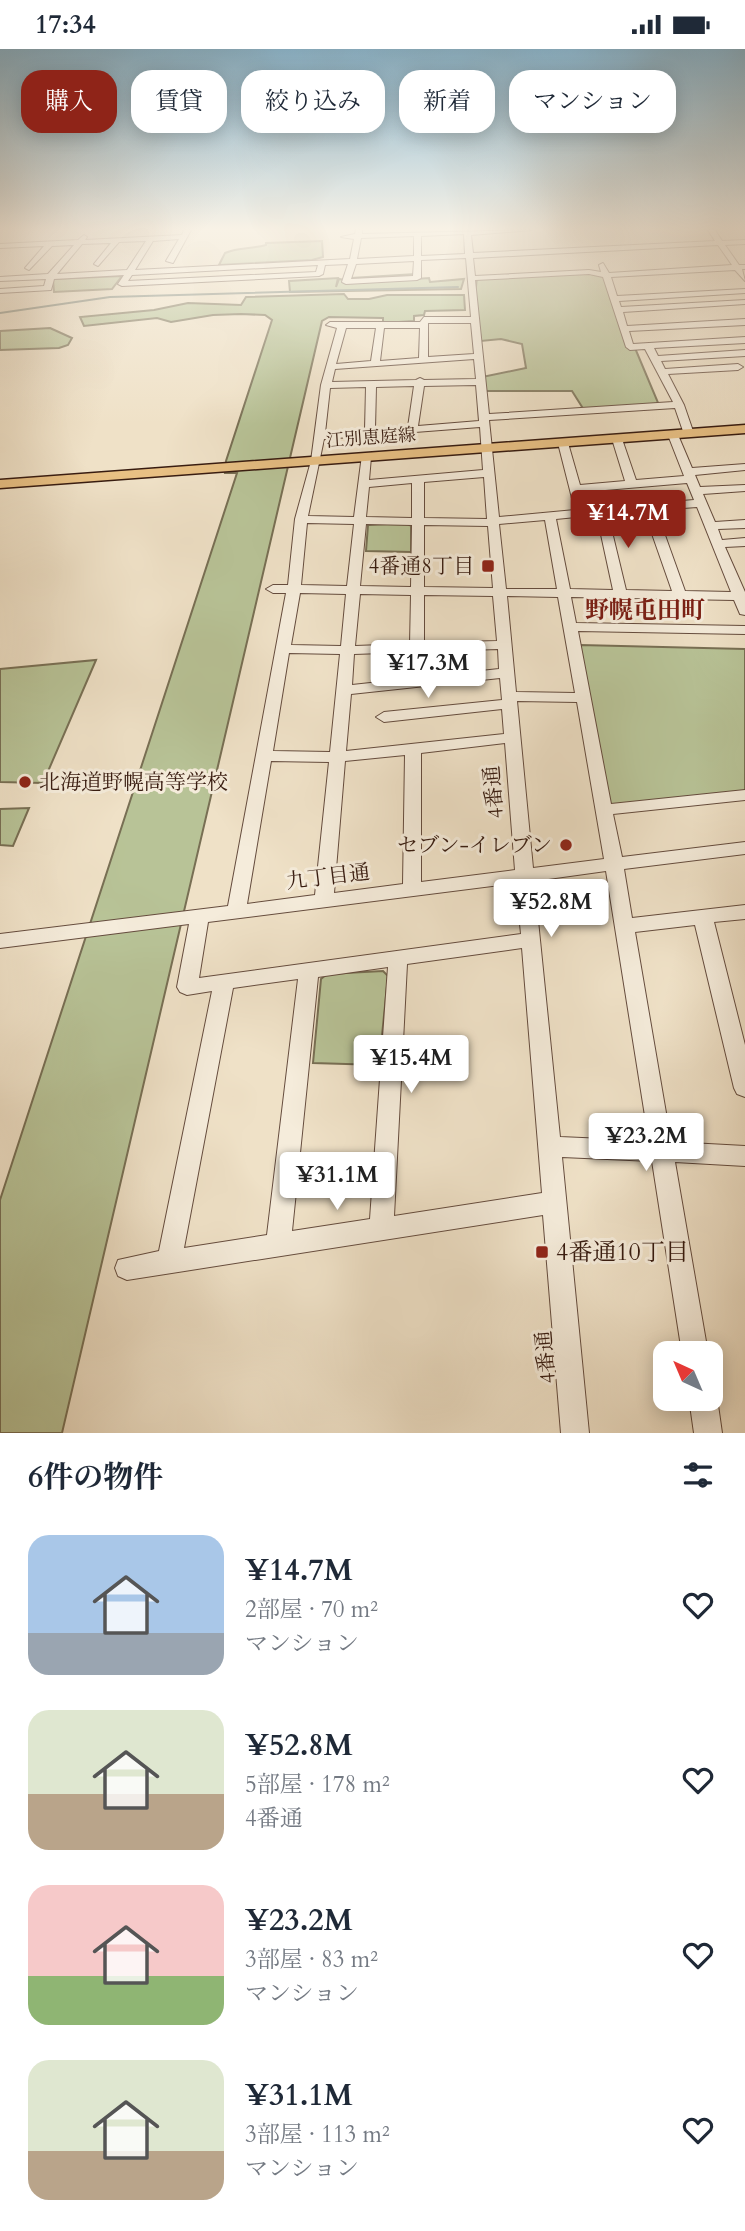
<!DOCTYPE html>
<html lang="ja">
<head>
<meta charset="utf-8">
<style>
	:root { --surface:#fff; --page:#f2f2f3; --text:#1f2937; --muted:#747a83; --accent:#8f2418 }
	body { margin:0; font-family:Cardo,"Noto Serif JP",serif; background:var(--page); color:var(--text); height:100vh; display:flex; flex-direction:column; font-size:26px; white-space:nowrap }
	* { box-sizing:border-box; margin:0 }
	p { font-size:23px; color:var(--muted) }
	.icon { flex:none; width:38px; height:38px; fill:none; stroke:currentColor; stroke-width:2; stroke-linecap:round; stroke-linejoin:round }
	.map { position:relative; height:1384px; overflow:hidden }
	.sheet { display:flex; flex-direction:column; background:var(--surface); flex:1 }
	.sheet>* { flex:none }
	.banner { position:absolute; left:21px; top:21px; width:704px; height:63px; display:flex; gap:14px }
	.needle { width:46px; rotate:316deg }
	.tools { position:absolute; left:653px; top:1292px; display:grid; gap:14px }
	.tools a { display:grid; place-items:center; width:70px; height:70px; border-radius:14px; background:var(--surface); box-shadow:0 4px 18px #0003; font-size:35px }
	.price { position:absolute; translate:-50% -60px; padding:0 16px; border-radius:7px; background:#fff; color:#222; font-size:23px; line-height:46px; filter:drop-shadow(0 2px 4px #0008) }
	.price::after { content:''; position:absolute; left:50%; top:42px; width:21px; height:16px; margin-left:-10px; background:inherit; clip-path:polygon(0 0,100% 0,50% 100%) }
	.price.selected { background:var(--accent); color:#fff }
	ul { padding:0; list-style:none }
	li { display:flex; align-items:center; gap:21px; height:175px; padding:0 28px }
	li span { display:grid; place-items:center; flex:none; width:196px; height:140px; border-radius:21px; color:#555 }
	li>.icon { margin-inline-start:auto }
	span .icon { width:84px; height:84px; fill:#fffc; stroke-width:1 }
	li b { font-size:30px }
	h2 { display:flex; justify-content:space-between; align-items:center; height:84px; padding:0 28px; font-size:30px }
	.chip { padding:0 24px; border-radius:21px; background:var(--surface); box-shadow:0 4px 18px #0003; font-size:24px; line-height:63px }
	.chip.selected { background:var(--accent); color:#fff }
	.status { display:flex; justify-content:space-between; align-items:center; height:49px; padding:0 35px; background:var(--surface); direction:ltr }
	.status svg { height:19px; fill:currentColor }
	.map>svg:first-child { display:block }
	.green { fill:#b8c397; stroke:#786f54; stroke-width:2 }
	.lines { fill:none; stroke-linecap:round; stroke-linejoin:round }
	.stream { stroke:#727d72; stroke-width:2 }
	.minor-casing { stroke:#654c3e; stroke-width:2 }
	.major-casing { stroke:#371b10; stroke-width:3 }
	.minor { fill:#f5ecdb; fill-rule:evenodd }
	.major { fill:#e8c084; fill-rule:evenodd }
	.poi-dot { fill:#8f2418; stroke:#f5ecdb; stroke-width:2.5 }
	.labels { text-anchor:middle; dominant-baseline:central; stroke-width:6; stroke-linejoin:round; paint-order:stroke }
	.far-street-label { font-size:18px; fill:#371b10; stroke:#f5ecdb }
	.poi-label { font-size:21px; fill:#371b10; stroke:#f5ecdb; text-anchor:end }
	.street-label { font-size:21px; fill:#371b10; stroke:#f5ecdb }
	.quarter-label { font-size:24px; font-weight:bold; fill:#7a1f14; stroke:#f5ecdb }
	.near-poi-label { font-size:24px; fill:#371b10; stroke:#f5ecdb; text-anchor:start }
</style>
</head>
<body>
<div class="status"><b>17:34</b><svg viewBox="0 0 49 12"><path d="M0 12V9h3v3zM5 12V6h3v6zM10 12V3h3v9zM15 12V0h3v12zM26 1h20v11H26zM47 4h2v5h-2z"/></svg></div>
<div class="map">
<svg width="745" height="1384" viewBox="0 0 745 1384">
	<rect width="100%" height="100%" fill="#efe1c7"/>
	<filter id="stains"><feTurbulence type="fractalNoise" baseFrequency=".00286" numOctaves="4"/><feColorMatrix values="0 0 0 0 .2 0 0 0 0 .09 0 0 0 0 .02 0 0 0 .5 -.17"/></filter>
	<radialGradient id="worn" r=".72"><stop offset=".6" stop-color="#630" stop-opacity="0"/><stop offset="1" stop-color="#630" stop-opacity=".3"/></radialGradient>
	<g class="green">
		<path d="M322,192l1,16 -11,3 -93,5 6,-12c13,-6 27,-4 41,-8v-2z"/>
		<polygon points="586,224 605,227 627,298 635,299 659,356 584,361 572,342 483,342 482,328 526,319 522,295 501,290 481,292 475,246 477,229"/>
		<polygon points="415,225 415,230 429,229 430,233 464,230 461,240 290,243 289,232 338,229 336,238 339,230 350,232 351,229"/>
		<polygon points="122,227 112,240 54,243 53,230"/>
		<polygon points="344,245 348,250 369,250 387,246 464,246 465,261 425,262 424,266 414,267 414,272 383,274 383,269 329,268 322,272 62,1384 0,1384 0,1151 237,424 225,424 226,412 272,271 265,266 241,265 213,266 171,273 157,269 84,277 80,268 154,261 188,254 241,256 246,248"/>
		<polygon points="50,279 72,289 68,296 59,299 0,301 0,282"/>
		<polygon points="406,474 411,477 411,503 366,502 368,476"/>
		<polygon points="580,596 745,600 745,742 613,757 607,751"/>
		<polygon points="96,611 43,734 0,733 0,620"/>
		<polygon points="29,759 13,797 0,796 0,760"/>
		<polygon points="383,922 388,927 379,1016 313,1014 321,930 327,925"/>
	</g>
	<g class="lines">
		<polyline class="stream" points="0,264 110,248 458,238"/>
		<g class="minor-casing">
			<g id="minor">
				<path d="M184,181h7l-18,33 -7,-2 13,-22 -26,2 -18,29 215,-11 4,-20 -13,-2 14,-3 1,-4h6v4l170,-4 -61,5 2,18 242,-12 -7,-11h7l7,11 23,-1v4l-20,1 14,20h6v4h-3l3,12 -10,-11 -124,7 6,19 128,-7v4l-126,8 2,6 124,-7v4l-122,8 4,14 118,-7v6l-116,6 4,13 112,-7v6l-91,5 4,8 87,-6v6l-84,5 4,8 73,-5 5,3 -5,3 -70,4 16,31 10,29 -1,2 -9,-2 -9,-26 -186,12 10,97 76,-7 -17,-67 5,-3 5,3 12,42 45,-4 -13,-42 5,-3 5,3 14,41 48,-4 -16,-41 5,-3 5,3 14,33 53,-4v6l-50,5 5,12 45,-2v6l-42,3 12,28 30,-2v8l-27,1 4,11 23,-2v8l-20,1 20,45v23l-5,-1 -6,-14 -163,-3 5,26 169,3v8l-167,-3 33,173 134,-14v10l-132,14 9,43 123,-15v12l-121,15 8,49 113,-13v14l-31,3 31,123v52l-8,-3 -3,-6 -39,-163 -60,7 36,210 74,4v20l-70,-4 33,191h-26l-30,-192 -90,-4 27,276h-28l-18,-218 -416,65 -9,-4 -3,-8 3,-8 41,-9 53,-260 -25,4 -7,-3 -3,-5 12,-63 -189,24v-14l228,-28 58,-313h-13l-7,-4 7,-4h15l7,-66 16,-58 10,-76 16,-57 -11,-3 4,-3h90l4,-5h47l-5,-59 -45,2v18l-4,2 -71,4 -4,-2 6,-18 -23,1 -2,9 -4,2 -197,10 -4,-2 6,-9 -70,4 -3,11 -51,3v-4l44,-3 2,-7 -46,2v-4l48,-3 26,-29 -22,1 -23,24 -4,-2 19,-22 -44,2v-4l78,-4 6,-5 3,2 -2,3 97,-5zM464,185l1,20 -44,2v-20zM414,187v20l-57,3 4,-21zM146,192l-19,29 -70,4 25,-30 29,-1 -17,21 4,2 21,-24zM718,196l14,20 -123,8 -6,-10 -4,2 2,7 -12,-2 -114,6 -2,-18zM414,212l-1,15 -62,3 5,-15zM318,216l-2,7 -188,9 4,-6zM589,225l14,3 23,70 4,3 15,-1 28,53 -184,12 -14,-134zM428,274h43l3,31 -46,3zM346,279h30l-5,33 -35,3zM384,279h36l-1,30 -39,3zM474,310l2,20 -52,1 -4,-2 -4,2 -84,2 3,-13zM476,336l3,36 -61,5 6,-40zM414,337l-6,41 -33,2 1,-42zM366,338l-1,43 -40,3 5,-45zM480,378l3,43 -114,10 2,-23 -9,-2 -8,62 -46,-1 16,-77zM484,428l3,42 -63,-1v-36zM412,434v35l-46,-1 3,-30zM687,434l7,17 -107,9 -5,-17zM697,458l34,85 -46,-1 -29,-81zM644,462l28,80 -46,-1 -18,-75zM586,467h11l16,74 -43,-1 -14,-70zM545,471l12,69h-51l-7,-65zM307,474l47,1 -7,62 -46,-1zM366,475l46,1 -1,62 -51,-1zM424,476l64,1 5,62 -69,-1zM300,544l46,1 -5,52 -50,-1zM360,545l51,1 -1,49 -55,2zM424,546l69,1 4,45 -73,2zM507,547l51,1 17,96 -59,-1zM498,600l1,20 -147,16 2,-31zM289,604l51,1 -10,98 -57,-1zM500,629l2,22 -118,12 -8,5 8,5 118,-13 2,25 -158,17 5,-57zM517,652l60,1 27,157 -71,9zM505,694l10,127 -94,12v-129zM405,706l-2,129 -69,9 11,-132zM271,712l58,1 -14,133 -68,9zM606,822l43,270 -89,-4 -26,-256zM516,834l5,51 -322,44 9,-56zM522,899l20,245 -148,23 13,-252zM388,918l-18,252 -78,12 26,-254zM298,930l-31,256 -83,13 49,-260z"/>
				<polygon points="710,1339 717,1349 722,1384 694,1384 689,1349 710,1349"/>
			</g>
		</g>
		<g class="major-casing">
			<polygon id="major" points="745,376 745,384 0,439 0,431"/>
		</g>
		<use href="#minor" class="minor"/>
		<use href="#major" class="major"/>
	</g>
	<linearGradient id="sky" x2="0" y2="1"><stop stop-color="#89b8d3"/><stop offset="0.48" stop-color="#f8f2e6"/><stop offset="1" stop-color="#f8f2e6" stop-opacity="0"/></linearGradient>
	<rect width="745" height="375" fill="url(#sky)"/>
	<g class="poi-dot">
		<rect x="481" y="510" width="14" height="14" rx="3.5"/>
		<circle cx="25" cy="733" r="7"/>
		<circle cx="566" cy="796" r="7"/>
		<rect x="535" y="1196" width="14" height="14" rx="3.5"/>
	</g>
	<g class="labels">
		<g class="far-street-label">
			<text transform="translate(371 389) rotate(-4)">江別恵庭線</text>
		</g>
		<g class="poi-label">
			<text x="474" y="517">4番通8丁目</text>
			<text x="39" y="733" text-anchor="start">北海道野幌高等学校</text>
			<text x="552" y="796">セブン-イレブン</text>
		</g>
		<g class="street-label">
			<text transform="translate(494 743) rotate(-95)">4番通</text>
			<text transform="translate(328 828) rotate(-7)">九丁目通</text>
			<text transform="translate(546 1308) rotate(-95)">4番通</text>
		</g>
		<g class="quarter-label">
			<text x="645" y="561">野幌屯田町</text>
		</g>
		<g class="near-poi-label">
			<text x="556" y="1203">4番通10丁目</text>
		</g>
	</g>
	<rect width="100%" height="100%" filter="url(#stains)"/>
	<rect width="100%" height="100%" fill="url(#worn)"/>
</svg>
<div class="tools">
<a><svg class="needle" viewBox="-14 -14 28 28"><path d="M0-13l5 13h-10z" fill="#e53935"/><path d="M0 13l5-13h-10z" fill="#747a83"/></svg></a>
</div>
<b class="price selected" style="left:628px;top:501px">¥14.7M</b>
<b class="price" style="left:428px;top:651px">¥17.3M</b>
<b class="price" style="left:551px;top:890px">¥52.8M</b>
<b class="price" style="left:411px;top:1046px">¥15.4M</b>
<b class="price" style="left:646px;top:1124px">¥23.2M</b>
<b class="price" style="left:337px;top:1163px">¥31.1M</b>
<div class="banner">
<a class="chip selected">購入</a>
<a class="chip">賃貸</a>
<a class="chip">絞り込み</a>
<a class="chip">新着</a>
<a class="chip">マンション</a>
</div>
</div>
<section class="sheet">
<h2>6件の物件<svg class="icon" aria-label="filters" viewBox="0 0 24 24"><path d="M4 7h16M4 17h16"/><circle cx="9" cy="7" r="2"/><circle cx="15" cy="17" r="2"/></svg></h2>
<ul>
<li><span style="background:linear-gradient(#a9c7e8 70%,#9aa5b1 0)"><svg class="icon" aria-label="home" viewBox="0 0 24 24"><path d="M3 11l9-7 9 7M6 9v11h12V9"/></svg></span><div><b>¥14.7M</b><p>2部屋 · 70 m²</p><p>マンション</p></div><svg class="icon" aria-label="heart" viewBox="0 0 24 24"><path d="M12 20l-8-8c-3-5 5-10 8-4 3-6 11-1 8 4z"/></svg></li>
<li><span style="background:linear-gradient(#dfe7d0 60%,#b9a48a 0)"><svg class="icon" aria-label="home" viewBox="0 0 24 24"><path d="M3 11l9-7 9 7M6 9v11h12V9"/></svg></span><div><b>¥52.8M</b><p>5部屋 · 178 m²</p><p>4番通</p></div><svg class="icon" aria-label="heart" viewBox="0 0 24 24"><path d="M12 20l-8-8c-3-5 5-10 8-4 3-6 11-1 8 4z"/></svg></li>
<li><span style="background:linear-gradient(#f6c9c9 65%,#8fb573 0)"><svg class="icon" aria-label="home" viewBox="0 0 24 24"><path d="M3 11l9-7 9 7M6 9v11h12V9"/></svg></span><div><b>¥23.2M</b><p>3部屋 · 83 m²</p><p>マンション</p></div><svg class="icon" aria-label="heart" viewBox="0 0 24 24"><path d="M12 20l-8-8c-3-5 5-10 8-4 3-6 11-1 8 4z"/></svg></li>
<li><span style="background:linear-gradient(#dfe7d0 65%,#b9a48a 0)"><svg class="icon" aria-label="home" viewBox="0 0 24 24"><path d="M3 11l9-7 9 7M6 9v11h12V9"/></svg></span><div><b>¥31.1M</b><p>3部屋 · 113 m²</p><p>マンション</p></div><svg class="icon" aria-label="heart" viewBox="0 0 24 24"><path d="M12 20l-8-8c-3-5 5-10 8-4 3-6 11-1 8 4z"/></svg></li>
</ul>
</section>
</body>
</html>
